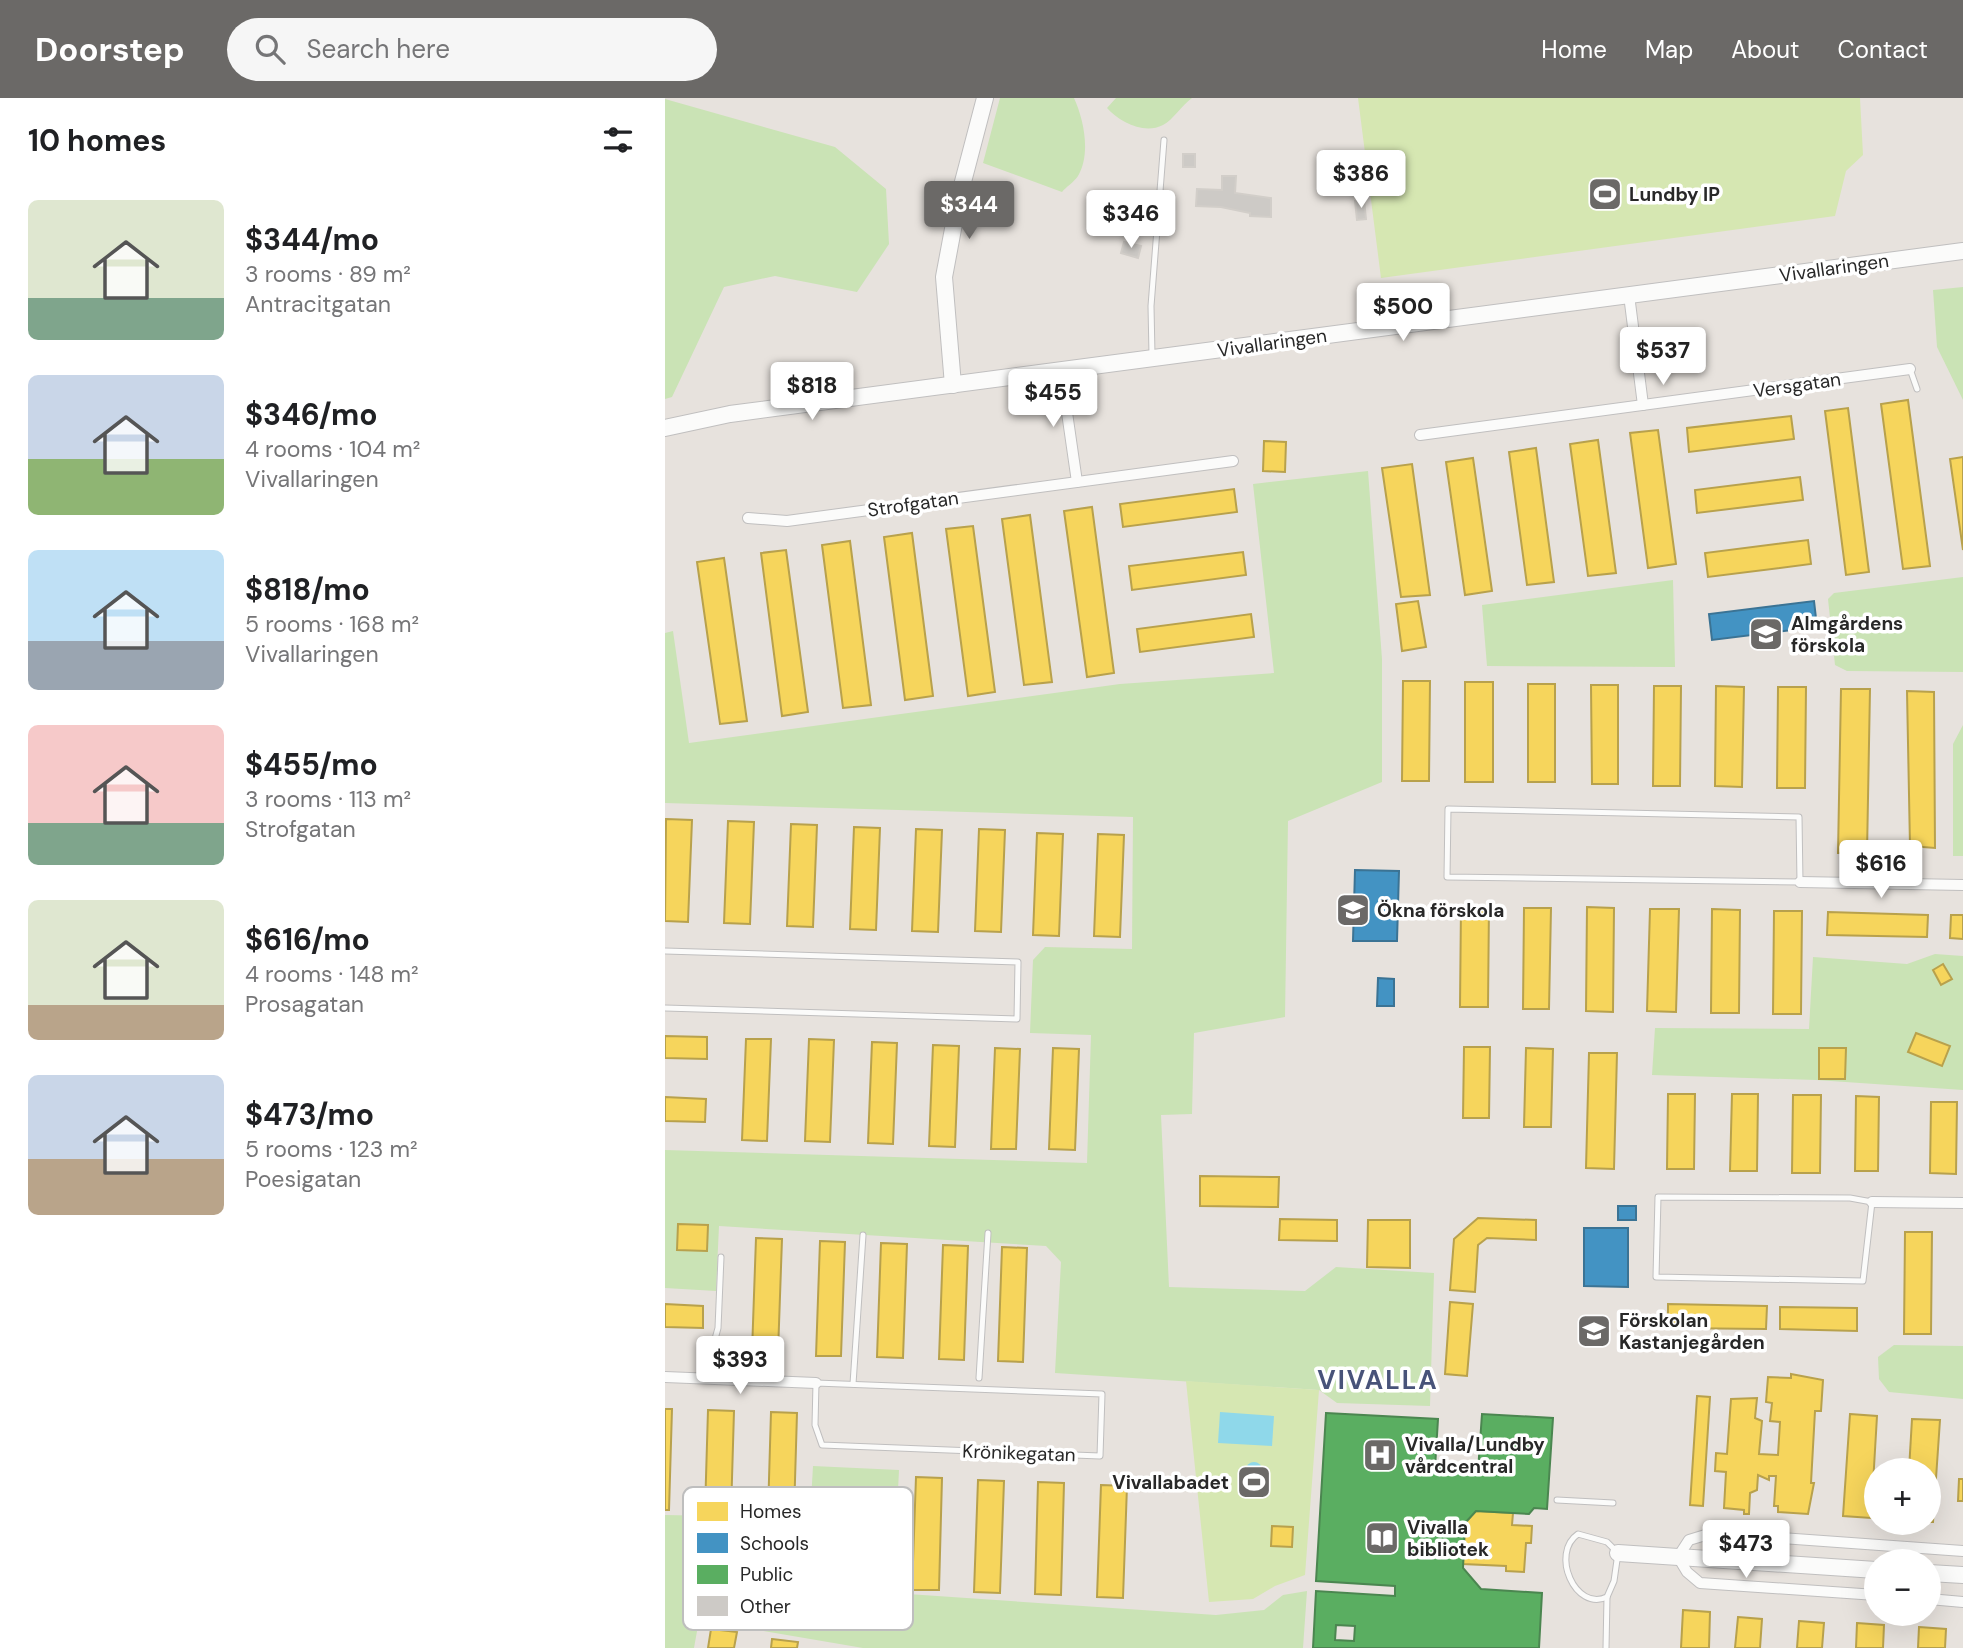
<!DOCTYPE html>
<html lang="en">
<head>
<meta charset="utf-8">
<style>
	:root { --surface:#fff; --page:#f6f6f6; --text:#202124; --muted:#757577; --accent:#6b6967 }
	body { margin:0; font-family:"DM Sans",sans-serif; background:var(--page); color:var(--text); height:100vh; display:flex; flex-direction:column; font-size:26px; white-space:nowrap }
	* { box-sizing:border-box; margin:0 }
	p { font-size:23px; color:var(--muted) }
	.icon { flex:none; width:38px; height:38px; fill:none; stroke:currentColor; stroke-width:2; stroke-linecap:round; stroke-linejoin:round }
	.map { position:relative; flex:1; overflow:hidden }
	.side { display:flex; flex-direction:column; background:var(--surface); width:665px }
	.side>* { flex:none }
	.controls { position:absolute; left:1199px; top:1360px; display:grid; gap:14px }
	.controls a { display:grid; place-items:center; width:77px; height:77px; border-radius:50%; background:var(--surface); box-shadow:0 7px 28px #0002; font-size:35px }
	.price { position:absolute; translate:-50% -60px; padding:0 16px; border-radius:7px; background:#fff; color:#222; font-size:23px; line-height:46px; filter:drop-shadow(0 2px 4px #0008) }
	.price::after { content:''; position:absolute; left:50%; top:42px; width:21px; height:16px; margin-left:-10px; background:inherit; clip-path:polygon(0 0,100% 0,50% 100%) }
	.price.on { background:var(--accent); color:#fff }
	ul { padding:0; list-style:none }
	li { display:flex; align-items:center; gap:21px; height:175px; padding:0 28px }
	li span { display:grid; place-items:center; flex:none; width:196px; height:140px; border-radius:10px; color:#555 }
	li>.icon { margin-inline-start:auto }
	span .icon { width:84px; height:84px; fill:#fffc; stroke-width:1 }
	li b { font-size:30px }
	h2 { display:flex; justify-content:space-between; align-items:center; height:84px; padding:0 28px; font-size:30px }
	header { display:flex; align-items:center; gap:42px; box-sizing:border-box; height:98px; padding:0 35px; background:var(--accent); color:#fff }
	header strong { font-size:33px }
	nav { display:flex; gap:38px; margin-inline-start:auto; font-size:24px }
	.search { width:490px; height:63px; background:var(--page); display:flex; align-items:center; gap:18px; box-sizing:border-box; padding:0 24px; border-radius:38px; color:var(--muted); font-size:26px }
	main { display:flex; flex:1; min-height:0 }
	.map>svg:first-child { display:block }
	.green { fill:#cae3b5 }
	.pitch { fill:#d6e7b2 }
	.water { fill:#8fd8ea }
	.homes { fill:#f6d55c; stroke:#b8a14c; stroke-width:2 }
	.schools { fill:#4393c3; stroke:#3b7394; stroke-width:2 }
	.public { fill:#5aae61; stroke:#4b8650; stroke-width:2; fill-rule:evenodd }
	.building { fill:#cdcac6; stroke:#d2cec9; stroke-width:2 }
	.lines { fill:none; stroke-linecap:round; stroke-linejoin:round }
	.lane-casing { stroke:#c0bfbf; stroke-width:7 }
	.street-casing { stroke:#c0bfbf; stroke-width:12 }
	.secondary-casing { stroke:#c0bfbf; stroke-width:18 }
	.lane { stroke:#fbfbfa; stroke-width:5 }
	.street { stroke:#fbfbfa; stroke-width:10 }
	.secondary { stroke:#fbfbfa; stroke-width:16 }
	.labels { text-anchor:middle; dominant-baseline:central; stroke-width:7; stroke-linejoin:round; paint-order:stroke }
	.poi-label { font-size:19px; font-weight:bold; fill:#282828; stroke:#fff; text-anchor:start }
	.street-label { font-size:19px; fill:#282828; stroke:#fff }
	.district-label { font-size:26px; font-weight:bold; letter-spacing:2px; fill:#485379; stroke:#fff }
	.key { fill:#fff; stroke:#bebebe; stroke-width:2 }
	.key-label { font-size:19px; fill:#282828 }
</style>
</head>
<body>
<header>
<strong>Doorstep</strong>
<div class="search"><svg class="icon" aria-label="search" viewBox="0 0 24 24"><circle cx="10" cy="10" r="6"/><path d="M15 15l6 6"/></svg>Search here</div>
<nav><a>Home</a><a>Map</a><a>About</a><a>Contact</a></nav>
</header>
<main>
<section class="side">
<h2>10 homes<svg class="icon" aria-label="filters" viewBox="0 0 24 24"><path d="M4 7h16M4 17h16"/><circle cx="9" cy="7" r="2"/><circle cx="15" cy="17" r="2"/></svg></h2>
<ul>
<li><span style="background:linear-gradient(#dfe7d0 70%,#7fa58c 0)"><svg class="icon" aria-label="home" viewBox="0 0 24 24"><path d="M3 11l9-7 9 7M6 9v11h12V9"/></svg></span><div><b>$344/mo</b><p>3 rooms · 89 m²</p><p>Antracitgatan</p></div></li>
<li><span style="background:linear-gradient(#c9d6e8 60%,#8fb573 0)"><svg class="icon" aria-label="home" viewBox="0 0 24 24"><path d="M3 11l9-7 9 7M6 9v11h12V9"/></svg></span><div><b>$346/mo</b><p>4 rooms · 104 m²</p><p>Vivallaringen</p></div></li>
<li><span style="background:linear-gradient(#bfe0f5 65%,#9aa5b1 0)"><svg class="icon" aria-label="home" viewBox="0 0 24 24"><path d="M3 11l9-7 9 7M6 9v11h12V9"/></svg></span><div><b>$818/mo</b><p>5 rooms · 168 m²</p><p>Vivallaringen</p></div></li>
<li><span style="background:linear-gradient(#f6c9c9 70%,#7fa58c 0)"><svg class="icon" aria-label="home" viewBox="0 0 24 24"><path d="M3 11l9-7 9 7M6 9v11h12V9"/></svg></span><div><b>$455/mo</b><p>3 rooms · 113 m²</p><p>Strofgatan</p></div></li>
<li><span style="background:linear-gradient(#dfe7d0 75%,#b9a48a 0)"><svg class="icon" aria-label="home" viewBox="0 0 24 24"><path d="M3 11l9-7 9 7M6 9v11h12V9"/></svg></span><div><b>$616/mo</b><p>4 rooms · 148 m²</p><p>Prosagatan</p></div></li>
<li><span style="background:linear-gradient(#c9d6e8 60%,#b9a48a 0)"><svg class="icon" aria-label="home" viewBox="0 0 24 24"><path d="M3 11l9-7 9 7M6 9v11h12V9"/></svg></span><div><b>$473/mo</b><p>5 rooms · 123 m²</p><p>Poesigatan</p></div></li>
</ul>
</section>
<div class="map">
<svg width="1298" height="1550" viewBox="0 0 1298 1550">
	<rect width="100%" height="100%" fill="#e7e2dd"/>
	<g class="green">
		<path d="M335,0h74c10,22 17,56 4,78 -4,6 -12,11 -16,16l-79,-29z"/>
		<path d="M451,0h76c-10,7 -19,22 -29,27 -19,10 -43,-3 -56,-17z"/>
		<polygon points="0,1 170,49 221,91 224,146 192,194 110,178 59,189 7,299 0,301"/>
		<polygon points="1298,189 1298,302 1272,249 1268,192"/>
		<polygon points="703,373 717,561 717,684 623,723 620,919 529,935 527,1016 496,1017 504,1189 640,1193 671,1169 769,1175 765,1308 672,1305 654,1292 390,1275 396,1164 381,1148 54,1128 51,1193 0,1190 0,1052 422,1065 426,937 365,935 368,862 380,849 467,851 468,719 0,705 0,535 8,533 24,645 455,586 609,575 588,386"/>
		<polygon points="1298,479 1298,574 1182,573 1170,567 1163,501 1169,495"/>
		<polygon points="1008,482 1010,569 822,568 817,507"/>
		<polygon points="1298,627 1298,758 1288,758 1288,646"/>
		<polygon points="1270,856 1298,858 1298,992 1151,982 987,977 990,930 1144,931 1148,859 1242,866"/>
		<polygon points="1229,1247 1298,1248 1298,1301 1224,1294 1214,1281 1213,1259"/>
		<polygon points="148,1368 234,1372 228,1495 551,1517 599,1512 618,1497 642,1493 638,1550 198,1550 34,1522 29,1550 0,1550 0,1417 145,1420"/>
	</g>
	<g class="pitch">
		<polygon points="693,0 1195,0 1198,57 1181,73 1170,118 716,180"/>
		<polygon points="521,1283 654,1292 640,1477 610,1488 588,1501 544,1504"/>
	</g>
	<g class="water">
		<polygon points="555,1314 609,1318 607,1348 553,1345"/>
		<circle cx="589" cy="1372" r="8"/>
	</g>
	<g class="homes">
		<polygon points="1243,302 1265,468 1238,471 1216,306"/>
		<polygon points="1183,310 1204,474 1181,477 1160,313"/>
		<polygon points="1126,318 1129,341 1024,354 1022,330"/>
		<polygon points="993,332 1011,466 983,470 965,335"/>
		<polygon points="933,342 951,475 923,478 905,346"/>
		<polygon points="599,343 621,344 620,374 598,373"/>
		<polygon points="871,350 889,484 862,487 844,354"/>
		<polygon points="1298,359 1298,452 1285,361"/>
		<polygon points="808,360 827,493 800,497 781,364"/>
		<polygon points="747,366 765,497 736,499 717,370"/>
		<polygon points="1135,379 1138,402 1032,415 1030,392"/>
		<polygon points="569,391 572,414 458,429 455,406"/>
		<polygon points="427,409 449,575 422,579 399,413"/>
		<polygon points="365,417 387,584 359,587 337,421"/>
		<polygon points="308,428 330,594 303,598 281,431"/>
		<polygon points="247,435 268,598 240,602 219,439"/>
		<polygon points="1143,442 1146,466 1043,479 1040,455"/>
		<polygon points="185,443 206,607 178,610 157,447"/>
		<polygon points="121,452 143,614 117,618 96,455"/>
		<polygon points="578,454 581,477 467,492 464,468"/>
		<polygon points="59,460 82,623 55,626 32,464"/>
		<polygon points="753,503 761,549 737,553 731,506"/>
		<polygon points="586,516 589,539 475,554 472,531"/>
		<polygon points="738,583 765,583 764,683 737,683"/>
		<rect x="800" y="584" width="28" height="100"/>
		<rect x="863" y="586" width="27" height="98"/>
		<polygon points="926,587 953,587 953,686 927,686"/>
		<polygon points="989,588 1016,588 1015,688 988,688"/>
		<polygon points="1051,588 1079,589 1077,689 1050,688"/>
		<polygon points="1113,589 1141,589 1140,690 1112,690"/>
		<polygon points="1176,591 1205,591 1202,755 1173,755"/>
		<polygon points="1242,593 1269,594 1270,750 1245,748"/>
		<polygon points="1,721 27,722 23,824 0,823"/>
		<polygon points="63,723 89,724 85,826 59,825"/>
		<polygon points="126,726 152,727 148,829 122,828"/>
		<polygon points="189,729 215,730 211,832 185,831"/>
		<polygon points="251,731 277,732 273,834 247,833"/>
		<polygon points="314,731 340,732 336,834 310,833"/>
		<polygon points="372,735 398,736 394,838 368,837"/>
		<polygon points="433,736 459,737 455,839 429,838"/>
		<polygon points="796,807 824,807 823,909 795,909"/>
		<polygon points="922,809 949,810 948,914 921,913"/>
		<polygon points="859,810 886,810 884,911 858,911"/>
		<polygon points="985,811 1014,811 1011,914 982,913"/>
		<polygon points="1047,811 1075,812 1074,915 1046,915"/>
		<polygon points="1109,813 1137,813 1136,916 1108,916"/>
		<polygon points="1163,814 1263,817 1262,839 1162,837"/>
		<polygon points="1286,817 1298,817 1298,841 1285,840"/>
		<polygon points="1278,866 1287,881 1276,887 1268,872"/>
		<polygon points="1251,935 1285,948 1277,968 1243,954"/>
		<polygon points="0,938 42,939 42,961 0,960"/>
		<polygon points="81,941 106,941 102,1043 77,1042"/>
		<polygon points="144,941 169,942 165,1044 140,1043"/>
		<polygon points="207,944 232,945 228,1046 203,1045"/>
		<polygon points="268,947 294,948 290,1049 264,1048"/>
		<polygon points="799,949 825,949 824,1020 798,1020"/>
		<polygon points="330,950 355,951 351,1051 326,1051"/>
		<polygon points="388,950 414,951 410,1052 384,1051"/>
		<polygon points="861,950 888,951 886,1029 859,1029"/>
		<polygon points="1154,950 1181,950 1180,981 1154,981"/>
		<polygon points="924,955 952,955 949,1071 921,1070"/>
		<polygon points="1003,996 1030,996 1029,1071 1002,1071"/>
		<polygon points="1067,996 1093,996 1092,1073 1065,1073"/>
		<polygon points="1128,997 1156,997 1155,1075 1127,1075"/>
		<polygon points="1191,998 1214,999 1213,1073 1190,1073"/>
		<polygon points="0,999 41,1001 40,1024 0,1023"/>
		<polygon points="1266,1004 1292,1004 1291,1076 1265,1075"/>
		<polygon points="535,1078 614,1079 613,1109 535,1108"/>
		<polygon points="813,1120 871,1122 871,1142 822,1140 813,1147 810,1194 785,1192 789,1141"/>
		<polygon points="615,1121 672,1122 672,1143 614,1142"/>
		<polygon points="703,1122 745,1122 745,1170 702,1169"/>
		<polygon points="13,1126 43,1127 42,1153 12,1152"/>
		<polygon points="1240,1134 1267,1134 1266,1236 1239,1236"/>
		<polygon points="91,1140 117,1141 113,1255 87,1254"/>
		<polygon points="155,1143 180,1144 176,1258 151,1258"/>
		<polygon points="216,1145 242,1146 238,1260 212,1259"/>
		<polygon points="278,1147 303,1148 299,1262 274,1261"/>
		<polygon points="337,1149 362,1150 358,1264 333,1263"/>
		<polygon points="785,1204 808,1206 802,1278 780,1276"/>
		<polygon points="0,1206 38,1208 38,1230 0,1229"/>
		<polygon points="1003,1206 1102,1208 1101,1231 1003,1230"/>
		<polygon points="1115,1209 1192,1210 1192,1233 1115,1231"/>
		<polygon points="1126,1276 1158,1282 1156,1313 1150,1313 1146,1385 1149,1385 1143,1416 1113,1414 1113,1408 1109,1408 1111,1378 1104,1378 1104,1382 1093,1377 1092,1392 1085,1395 1084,1416 1079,1416 1079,1412 1059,1410 1061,1374 1050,1373 1051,1355 1062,1356 1066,1301 1092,1300 1090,1320 1097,1323 1094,1356 1113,1357 1115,1324 1105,1323 1107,1305 1101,1304 1103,1279 1126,1280"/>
		<polygon points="1032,1298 1045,1299 1038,1408 1025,1407"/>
		<polygon points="0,1311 7,1311 4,1412 0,1412"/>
		<polygon points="43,1312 69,1313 66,1414 40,1413"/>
		<polygon points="106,1314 132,1315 129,1416 103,1415"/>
		<polygon points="1185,1316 1212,1318 1206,1420 1178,1418"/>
		<polygon points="1247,1321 1275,1322 1268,1424 1264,1424 1264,1372 1244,1372"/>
		<polygon points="251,1379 277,1380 274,1492 247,1492"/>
		<polygon points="1294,1381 1298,1381 1298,1403 1293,1403"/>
		<polygon points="313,1382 339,1383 335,1495 309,1494"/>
		<polygon points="373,1384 399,1385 396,1497 370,1496"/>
		<polygon points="436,1387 462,1388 458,1500 432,1499"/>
		<polygon points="811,1413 848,1415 847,1427 867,1428 866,1445 861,1445 859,1474 841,1473 841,1468 798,1466 800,1425"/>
		<polygon points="607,1428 628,1429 627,1449 606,1448"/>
		<polygon points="1018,1512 1045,1514 1044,1550 1016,1550"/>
		<polygon points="1073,1519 1097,1521 1095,1550 1070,1550"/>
		<polygon points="1134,1523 1159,1525 1157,1550 1132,1550"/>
		<polygon points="1192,1525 1219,1527 1218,1550 1191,1550"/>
		<polygon points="1254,1529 1281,1531 1280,1550 1253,1550"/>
		<polygon points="46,1531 72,1534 69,1550 43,1550"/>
		<polygon points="107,1541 133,1544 132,1550 106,1550"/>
	</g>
	<g class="schools">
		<polygon points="1149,503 1152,529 1047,542 1044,516"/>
		<polygon points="690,772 734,773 732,843 688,843"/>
		<polygon points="713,880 729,881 729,908 712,908"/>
		<rect x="953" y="1108" width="18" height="14"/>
		<polygon points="919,1130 963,1130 963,1189 919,1188"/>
	</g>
	<path class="public" d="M661,1315l112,6 -3,49 43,3 4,-57 71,4 -6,91 -13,-1 -5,6 -53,-3 -11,12 -2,45 18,21 61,4 -3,55h-226l3,-57 79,5v-10l-79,-5zM671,1527l19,1 -1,15 -19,-1z"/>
	<g class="building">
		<rect x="518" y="56" width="12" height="13"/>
		<polygon points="557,78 571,78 570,95 606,100 606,119 585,118 585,115 556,109 531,108 532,91 557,92"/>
		<polygon points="699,102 701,121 692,122 690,103"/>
		<polygon points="459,144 476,148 473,160 456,155"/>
	</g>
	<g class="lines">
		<g class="lane-casing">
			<g id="lane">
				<polyline points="487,257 486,208 499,42"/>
				<polyline points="1245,271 1252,291"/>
				<polygon points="783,711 1134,719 1135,784 782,779"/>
				<polyline points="0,853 353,864 352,921 0,910"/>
				<polygon points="993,1099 1185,1100 1207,1104 1198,1183 991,1179"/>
				<polyline points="314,1280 323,1135"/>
				<polyline points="39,1281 53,1230 56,1159"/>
				<polygon points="151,1285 437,1296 435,1358 157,1347 150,1327"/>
				<polyline points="188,1286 198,1137"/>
				<polyline points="892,1402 948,1405"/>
				<path d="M913,1436l29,8 11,11 -4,28 -7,16c-32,15 -57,-44 -29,-63z"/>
				<polyline points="941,1550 942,1499"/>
			</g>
		</g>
		<g class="street-casing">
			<g id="street">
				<polyline points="964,197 978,307"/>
				<polyline points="396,273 412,384"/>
				<polyline points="755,337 1245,271"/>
				<polyline points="83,420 122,423 568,363"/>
				<polyline points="1135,784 1298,787"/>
				<polyline points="1207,1104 1298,1105"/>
				<polyline points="0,1279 151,1285"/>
				<polyline points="1211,1497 1035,1485 1022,1474 1013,1459 1024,1442 1047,1435 1298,1453"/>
				<polyline points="1264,1501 1298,1504"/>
			</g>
		</g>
		<g class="secondary-casing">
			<g id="secondary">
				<polyline points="288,287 279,179 294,99 320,0"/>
				<polyline points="0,330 65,316 1298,153"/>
				<polyline points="953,1455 1211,1472"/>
				<polyline points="1264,1475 1298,1477"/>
			</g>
		</g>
		<use href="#lane" class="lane"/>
		<use href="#street" class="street"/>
		<use href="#secondary" class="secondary"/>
	</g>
	<defs>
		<g id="stadium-square" transform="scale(1.75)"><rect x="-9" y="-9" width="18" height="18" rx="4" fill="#6b6967" stroke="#fff"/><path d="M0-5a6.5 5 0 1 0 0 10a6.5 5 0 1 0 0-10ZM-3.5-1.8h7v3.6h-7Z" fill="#fff"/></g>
		<g id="school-square" transform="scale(1.75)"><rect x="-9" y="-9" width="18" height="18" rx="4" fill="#6b6967" stroke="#fff"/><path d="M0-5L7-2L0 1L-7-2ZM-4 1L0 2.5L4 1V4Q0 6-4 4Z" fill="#fff"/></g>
		<g id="hospital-square" transform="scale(1.75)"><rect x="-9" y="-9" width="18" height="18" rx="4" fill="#6b6967" stroke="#fff"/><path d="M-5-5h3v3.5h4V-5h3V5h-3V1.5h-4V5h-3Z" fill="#fff"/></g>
		<g id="library-square" transform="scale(1.75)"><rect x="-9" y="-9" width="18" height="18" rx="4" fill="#6b6967" stroke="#fff"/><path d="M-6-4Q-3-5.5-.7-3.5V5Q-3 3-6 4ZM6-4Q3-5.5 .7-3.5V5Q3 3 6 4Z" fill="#fff"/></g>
	</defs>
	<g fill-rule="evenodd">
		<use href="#stadium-square" x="940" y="96"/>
		<use href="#school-square" x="1101" y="536"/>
		<use href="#school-square" x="688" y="812"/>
		<use href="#school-square" x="929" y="1233"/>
		<use href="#hospital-square" x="715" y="1357"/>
		<use href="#stadium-square" x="589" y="1384"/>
		<use href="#library-square" x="717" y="1440"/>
	</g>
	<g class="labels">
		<g class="poi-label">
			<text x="964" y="96">Lundby IP</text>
			<text x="1126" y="525">Almgårdens<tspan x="1126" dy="22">förskola</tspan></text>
			<text x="712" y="812">Ökna förskola</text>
			<text x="954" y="1222">Förskolan<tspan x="954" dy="22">Kastanjegården</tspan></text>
			<text x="740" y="1346">Vivalla/Lundby<tspan x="740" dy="22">vårdcentral</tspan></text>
			<text x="564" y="1384" text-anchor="end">Vivallabadet</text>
			<text x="742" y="1429">Vivalla<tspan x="742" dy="22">bibliotek</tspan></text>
		</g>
		<g class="street-label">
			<text transform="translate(1169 170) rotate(-8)">Vivallaringen</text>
			<text transform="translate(607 245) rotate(-8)">Vivallaringen</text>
			<text transform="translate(1132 287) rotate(-8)">Versgatan</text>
			<text transform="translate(248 406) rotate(-8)">Strofgatan</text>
			<text transform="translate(354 1355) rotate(2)">Krönikegatan</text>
		</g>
		<g class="district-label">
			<text x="713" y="1282">VIVALLA</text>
		</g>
	</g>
	<rect x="18" y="1389" width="230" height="143" rx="10" class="key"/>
	<rect x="32" y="1404" width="31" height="19" fill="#f6d55c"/>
	<rect x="32" y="1435" width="31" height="20" fill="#4393c3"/>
	<rect x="32" y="1467" width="31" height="19" fill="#5aae61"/>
	<rect x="32" y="1498" width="31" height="20" fill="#cdcac6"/>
	<g class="key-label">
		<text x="75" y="1420">Homes</text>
		<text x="75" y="1452">Schools</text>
		<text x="75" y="1483">Public</text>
		<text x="75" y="1515">Other</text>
	</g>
</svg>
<div class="controls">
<a>+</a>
<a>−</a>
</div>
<b class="price" style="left:696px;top:112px">$386</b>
<b class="price on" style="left:304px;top:143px">$344</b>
<b class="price" style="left:466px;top:152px">$346</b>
<b class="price" style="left:738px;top:245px">$500</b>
<b class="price" style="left:998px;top:289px">$537</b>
<b class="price" style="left:147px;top:324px">$818</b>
<b class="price" style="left:388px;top:331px">$455</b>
<b class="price" style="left:1216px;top:802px">$616</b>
<b class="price" style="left:75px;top:1298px">$393</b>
<b class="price" style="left:1081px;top:1482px">$473</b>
</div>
</main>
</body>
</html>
